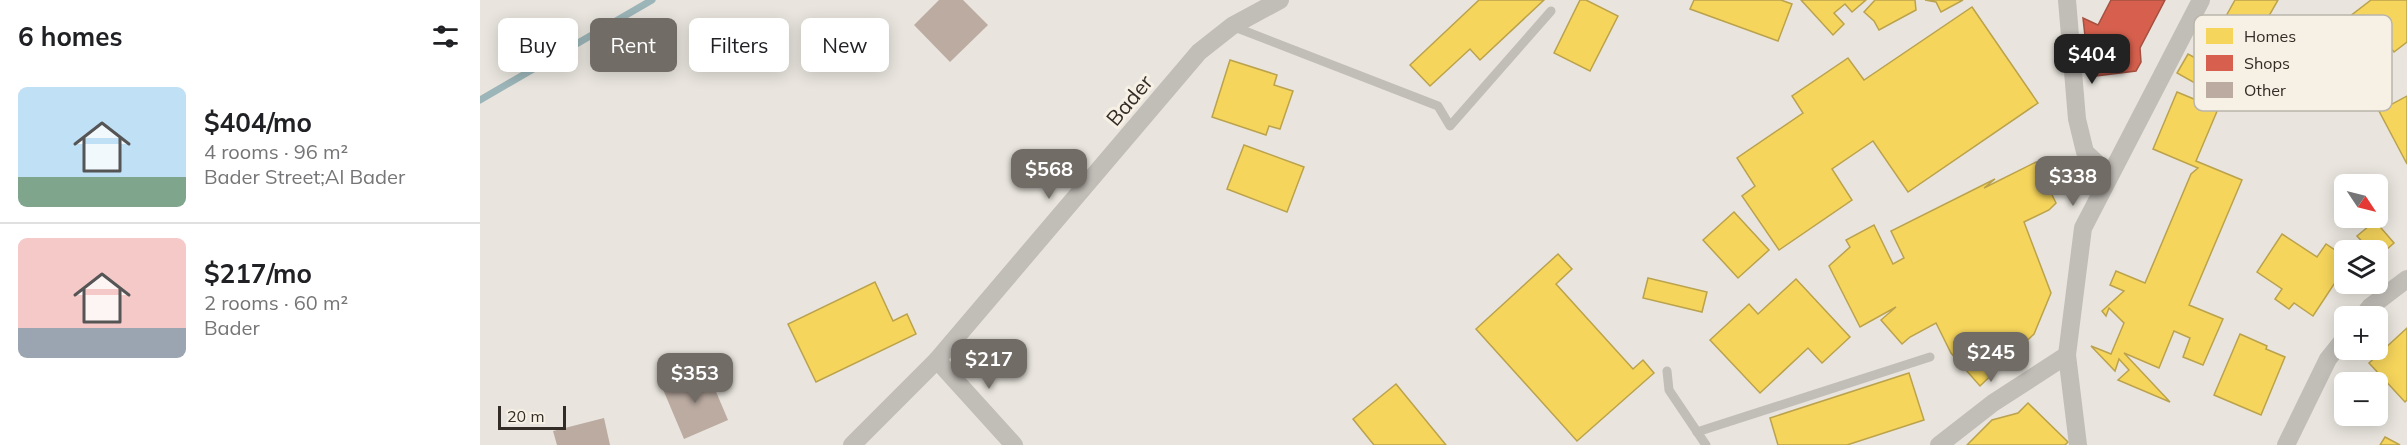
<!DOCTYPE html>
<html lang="en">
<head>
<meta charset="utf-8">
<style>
	:root { --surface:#fff; --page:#f2f2f2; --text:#202124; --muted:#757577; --line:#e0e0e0; --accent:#726c66 }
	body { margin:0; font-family:Mulish,sans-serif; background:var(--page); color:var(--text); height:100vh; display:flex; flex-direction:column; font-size:22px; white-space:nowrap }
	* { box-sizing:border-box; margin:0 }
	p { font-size:20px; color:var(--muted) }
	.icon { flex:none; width:33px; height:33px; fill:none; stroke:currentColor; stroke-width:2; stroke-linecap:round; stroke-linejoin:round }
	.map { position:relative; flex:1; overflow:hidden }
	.side { display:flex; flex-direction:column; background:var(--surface); width:480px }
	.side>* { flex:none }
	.guide { position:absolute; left:18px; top:18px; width:570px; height:54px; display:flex; gap:12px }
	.needle { width:39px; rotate:125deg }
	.fabs { position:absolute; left:1854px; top:174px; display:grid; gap:12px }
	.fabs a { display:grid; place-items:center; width:54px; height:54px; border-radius:9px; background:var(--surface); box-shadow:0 3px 15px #0003; font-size:30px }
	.scale { position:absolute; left:18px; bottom:15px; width:68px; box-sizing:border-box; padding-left:6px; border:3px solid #322b26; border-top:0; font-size:16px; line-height:21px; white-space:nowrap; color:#322b26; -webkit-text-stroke:4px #f6f0e5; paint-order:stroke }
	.price { position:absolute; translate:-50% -51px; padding:0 14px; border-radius:12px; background:var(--accent); color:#fff; font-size:20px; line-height:39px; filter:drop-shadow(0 2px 3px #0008) }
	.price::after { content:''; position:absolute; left:50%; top:36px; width:18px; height:14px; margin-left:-9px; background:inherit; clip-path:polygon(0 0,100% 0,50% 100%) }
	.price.active { background:#222; color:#fff }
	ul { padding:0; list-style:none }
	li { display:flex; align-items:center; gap:18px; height:150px; padding:0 18px }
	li+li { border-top:2px solid var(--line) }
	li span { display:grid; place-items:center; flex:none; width:168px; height:120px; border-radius:9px; color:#555 }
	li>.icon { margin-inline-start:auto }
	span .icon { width:72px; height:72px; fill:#fffc; stroke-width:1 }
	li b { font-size:26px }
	h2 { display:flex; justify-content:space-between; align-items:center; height:72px; padding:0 18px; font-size:26px }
	.tag { padding:0 21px; border-radius:9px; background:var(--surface); box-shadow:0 3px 15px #0003; font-size:21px; line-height:54px }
	.tag.active { background:var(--accent); color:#fff }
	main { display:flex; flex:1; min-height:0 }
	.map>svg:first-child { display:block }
	.homes { fill:#f6d55c; stroke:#bba24c; stroke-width:1.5 }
	.shops { fill:#d6604d; stroke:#a55041; stroke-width:1.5 }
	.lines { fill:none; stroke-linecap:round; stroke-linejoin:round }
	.stream { stroke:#9cb5b8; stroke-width:7 }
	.building { fill:#bbaba1 }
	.service { stroke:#c1bdb7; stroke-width:9 }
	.minor { stroke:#c1bdb7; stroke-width:18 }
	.labels { text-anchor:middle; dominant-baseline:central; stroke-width:6; stroke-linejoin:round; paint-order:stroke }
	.street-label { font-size:21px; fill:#322b26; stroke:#f6f0e5 }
	.key { fill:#f6f0e5; stroke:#bbb5ac; stroke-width:1.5 }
	.key-label { font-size:16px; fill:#322b26 }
</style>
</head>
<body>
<main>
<section class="side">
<h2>6 homes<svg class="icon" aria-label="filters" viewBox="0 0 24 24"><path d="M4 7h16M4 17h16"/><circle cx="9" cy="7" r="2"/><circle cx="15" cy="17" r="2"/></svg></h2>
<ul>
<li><span style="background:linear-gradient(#bfe0f5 75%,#7fa58c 0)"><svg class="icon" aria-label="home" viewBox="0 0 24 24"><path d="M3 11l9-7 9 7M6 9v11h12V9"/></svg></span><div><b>$404/mo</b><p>4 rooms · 96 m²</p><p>Bader Street;Al Bader</p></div></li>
<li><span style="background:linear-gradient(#f6c9c9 75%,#9aa5b1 0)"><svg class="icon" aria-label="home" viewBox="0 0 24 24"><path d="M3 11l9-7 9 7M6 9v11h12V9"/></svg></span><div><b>$217/mo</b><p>2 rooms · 60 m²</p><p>Bader</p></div></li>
</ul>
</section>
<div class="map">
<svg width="1927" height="445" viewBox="0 0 1927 445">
	<rect width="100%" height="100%" fill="#e9e5de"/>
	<g class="homes">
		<polygon points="999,0 1064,0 1000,60 990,49 950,86 930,65"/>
		<polygon points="1100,0 1106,0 1138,16 1110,71 1074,53"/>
		<polygon points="1214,0 1301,0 1312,4 1298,41 1210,9"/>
		<polygon points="1321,0 1386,0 1372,12 1365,4 1354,13 1364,24 1353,35"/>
		<polygon points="1395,0 1435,0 1436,10 1399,30 1394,21 1384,12"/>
		<polygon points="1445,0 1483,0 1461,12 1456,2"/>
		<polygon points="1755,0 1798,0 1785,23 1804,34 1765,104 1745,93 1751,82 1731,71 1722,87 1697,73 1708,54 1721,61"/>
		<polygon points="1891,0 1927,0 1927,42 1914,52 1903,38 1891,47 1869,17"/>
		<polygon points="1492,7 1558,103 1428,192 1393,141 1352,169 1372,200 1299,250 1262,196 1275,186 1257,158 1323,113 1312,96 1368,58 1384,80"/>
		<polygon points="750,60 797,75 794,85 813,91 800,129 789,126 786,135 732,117"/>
		<polygon points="1697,92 1738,109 1716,161 1762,180 1709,305 1743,319 1723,365 1703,357 1710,338 1694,331 1679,368 1644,353 1690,402 1638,380 1649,370 1639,359 1635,371 1611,346 1631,354 1644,323 1629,308 1626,316 1622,311 1644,291 1630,285 1636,271 1665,283 1711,174 1718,168 1673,149"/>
		<polygon points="1927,96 1927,164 1899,111"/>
		<polygon points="764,145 824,167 807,212 747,189"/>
		<polygon points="1556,162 1576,203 1569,210 1544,222 1571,293 1554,334 1500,386 1471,353 1456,323 1430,337 1422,344 1401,320 1416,307 1380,327 1349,266 1370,247 1366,240 1394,225 1413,264 1424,258 1411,231 1515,179 1504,188"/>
		<polygon points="1254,212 1289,250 1258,278 1223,240"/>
		<polygon points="1895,221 1914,243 1898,257 1898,250 1890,250 1877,236"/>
		<polygon points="1802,234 1837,257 1846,244 1864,256 1864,269 1833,316 1814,303 1809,309 1795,299 1802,289 1777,272"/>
		<polygon points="1078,254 1092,269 1076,284 1153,369 1163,360 1174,373 1097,441 996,329"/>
		<polygon points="1168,278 1227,292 1222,312 1163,298"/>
		<polygon points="1316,279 1370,337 1342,363 1328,348 1280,393 1230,340 1269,304 1278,314"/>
		<polygon points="395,282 413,321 427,314 436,334 336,382 308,324"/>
		<polygon points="1927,328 1927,400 1925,402 1889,363"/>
		<polygon points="1760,334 1787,346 1786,349 1805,357 1781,415 1734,395"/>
		<polygon points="1429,373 1444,420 1367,445 1298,445 1290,418"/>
		<polygon points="916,384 966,445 894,445 873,419"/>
		<polygon points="1548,403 1588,442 1585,445 1487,445 1512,420 1538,413"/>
		<polygon points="1905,437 1920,445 1900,445"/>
	</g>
	<polygon class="shops" points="1631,0 1685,0 1660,48 1661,62 1656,71 1616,76 1609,72 1603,18 1618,25"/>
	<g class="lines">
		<polyline class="stream" points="0,100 172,0"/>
	</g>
	<g class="building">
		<polygon points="459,0 483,0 508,25 470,62 434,25"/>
		<polygon points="226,368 248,420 204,439 182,387"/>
		<polygon points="124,418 130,445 77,445 73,431"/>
	</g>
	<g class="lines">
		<g class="service">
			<polyline points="752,26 958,106 970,126 1071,11"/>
			<polyline points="1187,371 1189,390 1226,445"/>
			<polyline points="1217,432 1450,357"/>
		</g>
		<g class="minor">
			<polyline points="1587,0 1597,119 1605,152 1629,175"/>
			<polyline points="1883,316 1890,307 1927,279"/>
			<polyline points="457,360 534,445"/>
			<polyline points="372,445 457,360 719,52 752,26 800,0"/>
			<polyline points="1459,445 1513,403 1587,355"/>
			<polyline points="1598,445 1587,355 1603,228 1721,0"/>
			<polyline points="1806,445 1848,359 1864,339"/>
		</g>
	</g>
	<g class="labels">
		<g class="street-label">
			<text transform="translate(649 100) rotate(-50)">Bader</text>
		</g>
	</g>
	<rect x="1714" y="15" width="198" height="96" rx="9" class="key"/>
	<rect x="1726" y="28" width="27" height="16" fill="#f6d55c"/>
	<rect x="1726" y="55" width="27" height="16" fill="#d6604d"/>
	<rect x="1726" y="82" width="27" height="16" fill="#bbaba1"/>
	<g class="key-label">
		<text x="1764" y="42">Homes</text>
		<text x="1764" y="69">Shops</text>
		<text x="1764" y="96">Other</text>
	</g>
</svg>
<div class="fabs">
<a><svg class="needle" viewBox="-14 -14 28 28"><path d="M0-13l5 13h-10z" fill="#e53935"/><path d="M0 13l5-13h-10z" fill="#757577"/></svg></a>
<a><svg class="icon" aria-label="layers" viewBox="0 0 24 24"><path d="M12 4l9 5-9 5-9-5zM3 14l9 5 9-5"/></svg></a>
<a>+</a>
<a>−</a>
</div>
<div class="scale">20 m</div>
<b class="price active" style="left:1612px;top:85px">$404</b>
<b class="price" style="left:569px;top:200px">$568</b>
<b class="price" style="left:1593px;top:207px">$338</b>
<b class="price" style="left:1511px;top:383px">$245</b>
<b class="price" style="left:509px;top:390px">$217</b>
<b class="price" style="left:215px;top:404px">$353</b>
<div class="guide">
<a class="tag">Buy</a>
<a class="tag active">Rent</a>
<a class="tag">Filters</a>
<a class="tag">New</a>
</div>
</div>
</main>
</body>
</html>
